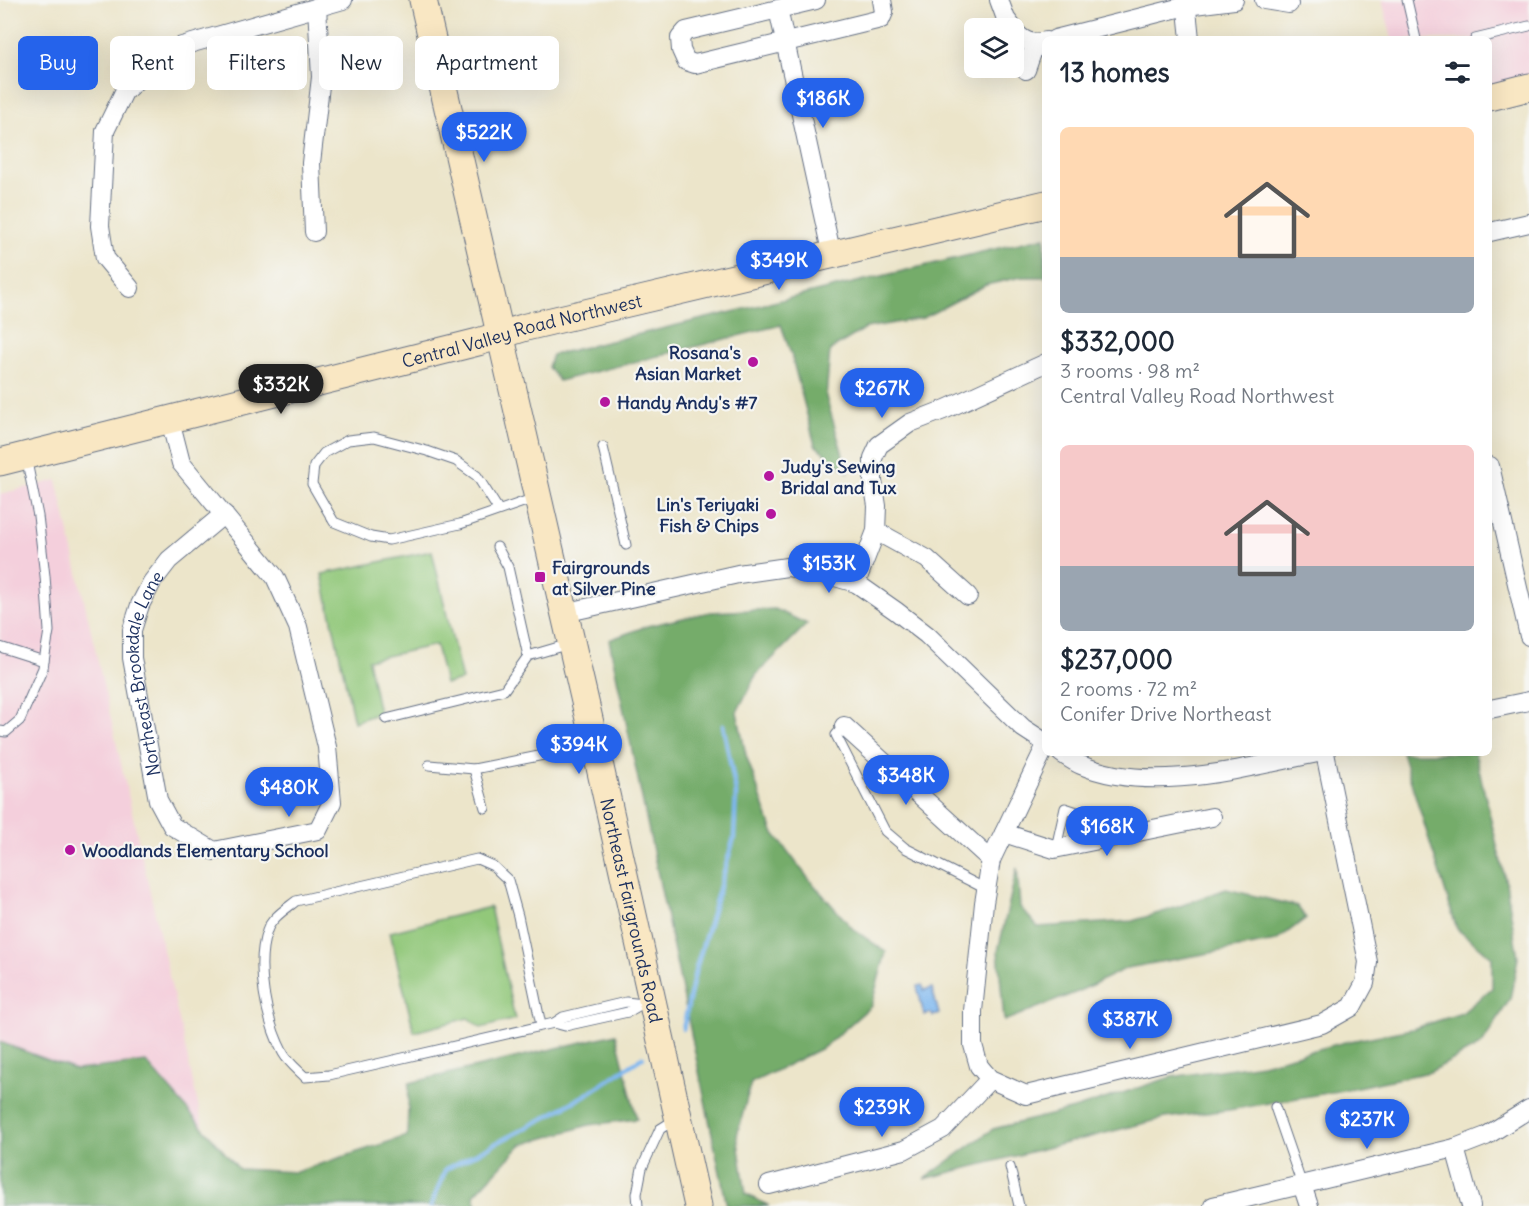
<!DOCTYPE html>
<html lang="en">
<head>
<meta charset="utf-8">
<style>
	:root { --surface:#fff; --page:#f2f2f3; --text:#1f2937; --muted:#747a83; --accent:#2563eb }
	body { margin:0; font-family:Delius,sans-serif; background:var(--page); color:var(--text); height:100vh; display:flex; flex-direction:column; font-size:22px; white-space:nowrap }
	* { box-sizing:border-box; margin:0 }
	p { font-size:20px; color:var(--muted) }
	.icon { flex:none; width:33px; height:33px; fill:none; stroke:currentColor; stroke-width:2; stroke-linecap:round; stroke-linejoin:round }
	.map { position:relative; flex:1; overflow:hidden }
	.details { position:absolute; left:1042px; top:36px; width:450px; height:720px; display:flex; flex-direction:column; background:var(--surface); border-radius:9px; box-shadow:0 6px 24px #0002 }
	.details>* { flex:none }
	.guide { position:absolute; left:18px; top:36px; width:570px; height:54px; display:flex; gap:12px }
	.controls { position:absolute; left:964px; top:18px; display:grid; gap:12px }
	.controls a { display:grid; place-items:center; width:60px; height:60px; border-radius:9px; background:var(--surface); box-shadow:0 6px 24px #0002; font-size:30px }
	.price { position:absolute; translate:-50% -51px; padding:0 14px; border-radius:21px; background:var(--accent); color:#fff; font-size:20px; line-height:39px; filter:drop-shadow(0 2px 3px #0008) }
	.price::after { content:''; position:absolute; left:50%; top:36px; width:18px; height:14px; margin-left:-9px; background:inherit; clip-path:polygon(0 0,100% 0,50% 100%) }
	.price.on { background:#222; color:#fff }
	ul { padding:0; list-style:none }
	li { display:grid; align-content:center; gap:12px; height:318px; padding:0 18px }
	li span { display:grid; place-items:center; height:186px; border-radius:9px; color:#555 }
	li>.icon { margin-inline-start:auto }
	span .icon { width:108px; height:108px; fill:#fffc; stroke-width:1 }
	li b { font-size:26px }
	h2 { display:flex; justify-content:space-between; align-items:center; height:72px; padding:0 18px; font-size:26px }
	.chip { padding:0 21px; border-radius:9px; background:var(--surface); box-shadow:0 6px 24px #0002; font-size:21px; line-height:54px }
	.chip.on { background:var(--accent); color:#fff }
	.map>svg:first-child { display:block }
	.built { fill:#f4cfdc }
	.green { fill:#92c87a; stroke:#567c6c; stroke-width:1.5 }
	.forest { fill:#75ac6a; stroke:#486e64; stroke-width:1.5 }
	.water { fill:#7eb7ef; stroke:#4c73a6; stroke-width:1.5 }
	.lines { fill:none; stroke-linecap:round; stroke-linejoin:round }
	.stream { stroke:#7eb7ef; stroke-width:4.5 }
	.service-casing { stroke:#646f84; stroke-width:11 }
	.minor-casing { stroke:#646f84; stroke-width:20 }
	.secondary-casing { stroke:#646f84; stroke-width:29 }
	.service { stroke:#fff; stroke-width:9 }
	.minor { stroke:#fff; stroke-width:18 }
	.secondary { stroke:#f9e7c3; stroke-width:27 }
	.poi-dot { fill:#b5179e; stroke:#f6f6f2; stroke-width:2 }
	.labels { text-anchor:middle; dominant-baseline:central; stroke-width:4.5; stroke-linejoin:round; paint-order:stroke }
	.street-label { font-size:18px; fill:#1b2f5e; stroke:#f6f6f2 }
	.poi-label { font-size:18px; font-weight:bold; fill:#1b2f5e; stroke:#f6f6f2; text-anchor:start }
</style>
</head>
<body>
<div class="map">
<svg width="1529" height="1206" viewBox="0 0 1529 1206">
	<rect width="100%" height="100%" fill="#f6f6f2"/>
	<filter id="ink" filterUnits="userSpaceOnUse"><feTurbulence type="fractalNoise" baseFrequency=".0167" numOctaves="2"/><feDisplacementMap in="SourceGraphic" scale="12" xChannelSelector="R" yChannelSelector="G"/><feConvolveMatrix kernelMatrix="1 2 1 2 8 2 1 2 1" color-interpolation-filters="sRGB"/></filter>
	<filter id="wash" filterUnits="userSpaceOnUse"><feTurbulence type="fractalNoise" baseFrequency=".008" numOctaves="4" result="noise"/><feDisplacementMap in="SourceGraphic" scale="24" xChannelSelector="R" yChannelSelector="G"/><feGaussianBlur stdDeviation="1.35" result="paint"/><feColorMatrix in="noise" values="0 0 0 0 0 0 0 0 0 0 0 0 0 0 0 0 0 1.4 0 .05"/><feComposite in="paint" operator="in"/></filter>
	<g filter="url(#wash)">
		<rect width="100%" height="100%" fill="#ece5ca"/>
		<g class="built">
			<polygon points="1382,0 1529,0 1529,87 1490,97 1490,39 1392,39"/>
			<polygon points="57,480 221,1206 0,1206 0,494"/>
		</g>
		<g class="green">
			<polygon points="432,551 462,680 445,684 436,645 368,660 379,713 354,722 322,574"/>
			<polygon points="490,907 515,1019 481,1028 468,1018 414,1032 390,932"/>
		</g>
		<g class="forest">
			<polygon points="1045,237 1045,277 1021,277 986,285 923,318 866,328 830,350 826,397 848,472 815,445 791,354 781,325 559,381 548,367 552,355"/>
			<polygon points="775,609 807,624 756,675 737,712 746,755 773,832 808,878 853,929 886,952 871,1006 824,1047 751,1083 737,1135 746,1194 769,1206 727,1206 609,640 647,626 710,612"/>
			<polygon points="1402,753 1475,753 1506,883 1518,958 1510,999 1482,1044 1430,1072 1338,1091 1229,1110 1165,1118 924,1179 993,1129 1074,1109 1171,1077 1262,1064 1345,1042 1412,1029 1462,1013 1492,988 1492,957 1457,929"/>
			<polygon points="1017,868 1020,907 1038,927 1132,921 1169,910 1226,889 1297,906 1306,918 1276,941 1127,968 1075,993 1004,1021 998,951"/>
			<polygon points="616,1034 637,1119 589,1125 521,1145 474,1195 477,1206 0,1206 0,1042 76,1070 146,1062 239,1169 296,1172 407,1136 409,1083"/>
		</g>
		<polygon class="water" points="922,985 924,990 932,988 939,1014 933,1016 931,1013 924,1015 917,986"/>
		<g class="lines">
			<g class="stream">
				<polyline points="683,1029 695,972 734,838 736,792 723,725"/>
				<polyline points="431,1206 446,1169 543,1119 587,1094 643,1057"/>
			</g>
		</g>
	</g>
	<g filter="url(#ink)">
		<g class="lines">
			<g class="service-casing">
				<g id="service">
					<polyline points="1407,0 1416,39"/>
					<polyline points="1475,39 1529,26"/>
					<polyline points="603,447 626,545"/>
					<polyline points="498,509 477,476 456,461 427,451 374,437 348,440 324,453 314,466 312,484 334,522 371,537 389,540 460,524 535,498"/>
					<polyline points="497,547 508,567 528,656"/>
					<polyline points="0,647 44,661 49,631 45,576 38,516 26,457"/>
					<polyline points="386,719 504,690 528,656 569,644"/>
					<polyline points="844,726 836,735 885,831 905,848 986,889"/>
					<polyline points="0,731 6,732 20,720 43,668 44,661"/>
					<polyline points="429,765 474,769 593,745"/>
					<polyline points="474,769 485,808"/>
					<polyline points="1056,848 1065,808 1132,830"/>
					<polyline points="554,1023 565,1026 628,1012 640,1005"/>
					<path d="M541,1025l-23,-109 -10,-36 -15,-14 -16,-7 -181,42c-10,8 -25,17 -29,30 -12,34 -1,90 16,122 5,9 15,17 22,24l24,-2 225,-52 9,-6 63,-15 26,3"/>
					<polyline points="1275,1107 1302,1185"/>
					<polyline points="1010,1167 1019,1206"/>
					<polyline points="638,1206 637,1194 642,1168 660,1129 676,1119"/>
				</g>
			</g>
			<g class="minor-casing">
				<g id="minor">
					<polyline points="816,0 686,31 680,38 681,50 686,61 695,64 881,19 884,12 882,0"/>
					<polyline points="999,0 1006,19 1013,28"/>
					<polyline points="1186,0 1190,39"/>
					<polyline points="1264,0 1289,4"/>
					<polyline points="778,9 832,256"/>
					<path d="M1014,30c8,11 18,15 32,11"/>
					<polyline points="1055,39 1186,6 1234,0"/>
					<polyline points="1026,70 1035,44"/>
					<polyline points="314,232 311,163 321,77 317,7"/>
					<polyline points="1490,232 1529,223"/>
					<polyline points="130,288 105,258 100,226 105,131 124,92 151,67 182,46 343,0"/>
					<path id="s1" d="M170,420l11,43 94,114 23,50 29,120 5,55 -14,28 -104,21 -42,-25 -14,-26 -26,-142v-28l8,-25 12,-23 17,-22 55,-46"/>
					<polyline points="1490,466 1529,636"/>
					<polyline points="876,531 927,559 968,596"/>
					<polyline points="856,583 876,531 877,506 873,481 873,458 879,445 910,423 946,409 1046,363"/>
					<polyline points="564,613 738,574 787,567 821,573 856,583 896,611 927,635 1023,728 1046,743"/>
					<polyline points="1490,709 1529,701"/>
					<polyline points="844,726 991,860"/>
					<polyline points="1046,745 991,860 984,903 973,1011 973,1045 979,1066 990,1079 1026,1095 1322,1024 1352,1007 1365,983 1368,962 1325,753"/>
					<path d="M1061,753c6,4 13,9 20,12 71,30 165,2 237,-12"/>
					<polyline points="1004,833 1054,849 1212,817"/>
					<polyline points="1455,1148 1471,1206"/>
					<polyline points="769,1185 904,1150 943,1129 990,1079"/>
					<polyline points="1302,1185 1309,1206"/>
					<polyline points="1213,1206 1455,1148 1486,1136 1529,1109"/>
				</g>
			</g>
			<g class="secondary-casing">
				<g id="secondary">
					<path id="s2" d="M423,0l172,745 103,461"/>
					<polyline points="1490,97 1529,87"/>
					<path id="s3" d="M0,462l478,-120 48,-15 520,-123"/>
				</g>
			</g>
			<use href="#service" class="service"/>
			<use href="#minor" class="minor"/>
			<use href="#secondary" class="secondary"/>
		</g>
	</g>
	<g class="poi-dot">
		<circle cx="753" cy="362" r="6"/>
		<circle cx="605" cy="402" r="6"/>
		<circle cx="769" cy="476" r="6"/>
		<circle cx="771" cy="514" r="6"/>
		<rect x="534" y="571" width="12" height="12" rx="3"/>
		<circle cx="70" cy="850" r="6"/>
	</g>
	<g class="labels">
		<g class="street-label">
			<text stroke="none"><textPath href="#s3" startOffset="538">Central Valley Road Northwest</textPath></text>
			<text stroke="none"><textPath href="#s1" startOffset="772">Northeast Brookdale Lane</textPath></text>
			<text stroke="none"><textPath href="#s2" startOffset="934">Northeast Fairgrounds Road</textPath></text>
		</g>
		<g class="poi-label">
			<text x="741" y="352" text-anchor="end">Rosana's<tspan x="741" dy="21">Asian Market</tspan></text>
			<text x="617" y="402">Handy Andy's #7</text>
			<text x="781" y="466">Judy's Sewing<tspan x="781" dy="21">Bridal and Tux</tspan></text>
			<text x="759" y="504" text-anchor="end">Lin's Teriyaki<tspan x="759" dy="21">Fish &amp; Chips</tspan></text>
			<text x="552" y="567">Fairgrounds<tspan x="552" dy="21">at Silver Pine</tspan></text>
			<text x="82" y="850">Woodlands Elementary School</text>
		</g>
	</g>
</svg>
<div class="controls">
<a><svg class="icon" aria-label="layers" viewBox="0 0 24 24"><path d="M12 4l9 5-9 5-9-5zM3 14l9 5 9-5"/></svg></a>
</div>
<b class="price" style="left:823px;top:129px">$186K</b>
<b class="price" style="left:484px;top:163px">$522K</b>
<b class="price" style="left:779px;top:291px">$349K</b>
<b class="price on" style="left:281px;top:415px">$332K</b>
<b class="price" style="left:882px;top:419px">$267K</b>
<b class="price" style="left:829px;top:594px">$153K</b>
<b class="price" style="left:579px;top:775px">$394K</b>
<b class="price" style="left:906px;top:806px">$348K</b>
<b class="price" style="left:289px;top:818px">$480K</b>
<b class="price" style="left:1107px;top:857px">$168K</b>
<b class="price" style="left:1130px;top:1050px">$387K</b>
<b class="price" style="left:882px;top:1138px">$239K</b>
<b class="price" style="left:1367px;top:1150px">$237K</b>
<div class="guide">
<a class="chip on">Buy</a>
<a class="chip">Rent</a>
<a class="chip">Filters</a>
<a class="chip">New</a>
<a class="chip">Apartment</a>
</div>
<section class="details">
<h2>13 homes<svg class="icon" aria-label="filters" viewBox="0 0 24 24"><path d="M4 7h16M4 17h16"/><circle cx="9" cy="7" r="2"/><circle cx="15" cy="17" r="2"/></svg></h2>
<ul>
<li><span style="background:linear-gradient(#ffd9b3 70%,#9aa5b1 0)"><svg class="icon" aria-label="home" viewBox="0 0 24 24"><path d="M3 11l9-7 9 7M6 9v11h12V9"/></svg></span><div><b>$332,000</b><p>3 rooms · 98 m²</p><p>Central Valley Road Northwest</p></div></li>
<li><span style="background:linear-gradient(#f6c9c9 65%,#9aa5b1 0)"><svg class="icon" aria-label="home" viewBox="0 0 24 24"><path d="M3 11l9-7 9 7M6 9v11h12V9"/></svg></span><div><b>$237,000</b><p>2 rooms · 72 m²</p><p>Conifer Drive Northeast</p></div></li>
</ul>
</section>
</div>
</body>
</html>
